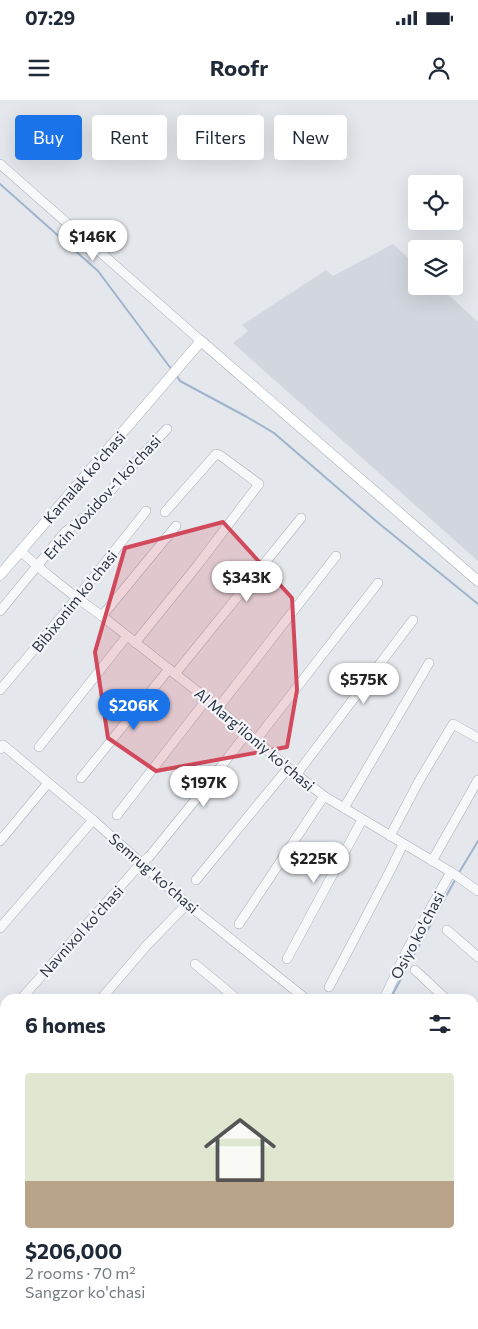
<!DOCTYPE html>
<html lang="en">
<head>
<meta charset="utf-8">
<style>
	:root { --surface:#fff; --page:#f2f2f3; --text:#1f2937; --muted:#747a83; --accent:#1a73e8 }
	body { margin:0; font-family:Commissioner,sans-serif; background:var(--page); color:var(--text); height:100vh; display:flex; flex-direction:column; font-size:19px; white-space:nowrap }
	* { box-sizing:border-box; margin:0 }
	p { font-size:16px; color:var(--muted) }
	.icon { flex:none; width:28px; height:28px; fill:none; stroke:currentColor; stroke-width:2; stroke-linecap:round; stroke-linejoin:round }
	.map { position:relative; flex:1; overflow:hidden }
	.drawer { position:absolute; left:0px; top:894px; width:479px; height:336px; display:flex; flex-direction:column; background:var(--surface); border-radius:15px 15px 0 0; box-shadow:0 5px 20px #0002 }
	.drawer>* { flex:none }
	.top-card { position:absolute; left:15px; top:15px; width:449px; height:45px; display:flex; gap:10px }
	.fabs { position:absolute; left:408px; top:75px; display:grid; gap:10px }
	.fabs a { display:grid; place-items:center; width:55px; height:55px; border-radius:5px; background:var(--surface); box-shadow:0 5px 20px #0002; font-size:25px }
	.price { position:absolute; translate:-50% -42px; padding:0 11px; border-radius:18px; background:#fff; color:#222; font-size:16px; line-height:32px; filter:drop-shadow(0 1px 2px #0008) }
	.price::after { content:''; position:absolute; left:50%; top:30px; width:15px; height:11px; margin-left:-8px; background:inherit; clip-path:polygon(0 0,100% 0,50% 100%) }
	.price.active { background:var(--accent); color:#fff }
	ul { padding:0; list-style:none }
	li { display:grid; align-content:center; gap:10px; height:265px; padding:0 25px }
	li span { display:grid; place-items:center; height:155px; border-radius:5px; color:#555 }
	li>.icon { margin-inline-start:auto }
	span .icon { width:90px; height:90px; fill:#fffc; stroke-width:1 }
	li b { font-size:21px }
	h2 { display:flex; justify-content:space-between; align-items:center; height:60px; padding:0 25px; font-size:21px }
	.tag { padding:0 18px; border-radius:5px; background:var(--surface); box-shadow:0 5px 20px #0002; font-size:18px; line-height:45px }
	.tag.active { background:var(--accent); color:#fff }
	.status { display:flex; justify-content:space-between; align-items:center; height:35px; padding:0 25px; background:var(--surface); direction:ltr }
	.status svg { height:14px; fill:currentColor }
	header { display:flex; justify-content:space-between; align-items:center; height:65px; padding:0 25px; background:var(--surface); font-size:22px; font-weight:700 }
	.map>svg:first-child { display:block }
	.built { fill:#d2d6de }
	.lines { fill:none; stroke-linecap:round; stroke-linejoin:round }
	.stream { stroke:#9fb4cc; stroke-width:2 }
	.minor-casing { stroke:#a9aeb7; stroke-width:10 }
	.major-casing { stroke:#a3abb8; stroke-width:11 }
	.minor { stroke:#f7f8fa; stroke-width:9 }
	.major { stroke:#fff; stroke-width:10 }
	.marked { fill:#d1495b; fill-opacity:0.2; stroke:#d1495b; stroke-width:4; stroke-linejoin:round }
	.labels { text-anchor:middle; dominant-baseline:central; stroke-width:4.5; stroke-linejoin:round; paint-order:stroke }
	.street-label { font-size:15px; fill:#2b3445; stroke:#f4f6f9 }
</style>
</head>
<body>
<div class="status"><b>07:29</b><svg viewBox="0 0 49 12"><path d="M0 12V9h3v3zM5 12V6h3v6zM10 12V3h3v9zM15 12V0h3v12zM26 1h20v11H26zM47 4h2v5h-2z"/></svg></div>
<header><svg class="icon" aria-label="menu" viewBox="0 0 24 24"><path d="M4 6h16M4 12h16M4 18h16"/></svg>Roofr<svg class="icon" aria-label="person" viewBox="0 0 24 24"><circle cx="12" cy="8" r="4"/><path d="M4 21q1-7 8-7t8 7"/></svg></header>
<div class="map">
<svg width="478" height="1229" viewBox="0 0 478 1229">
	<rect width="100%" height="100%" fill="#e4e7ec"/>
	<polygon class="built" points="393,144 416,165 416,186 439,186 478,222 478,461 233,243 248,231 242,225 326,170 333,176"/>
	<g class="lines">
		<g class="stream">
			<polyline points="0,84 98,171 172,270"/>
			<polyline points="177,276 180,281 247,317 274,333 376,421 478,504"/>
			<polyline points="460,771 478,741"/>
			<polyline points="390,899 455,780"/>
			<polyline points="0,1123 5,1127"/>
			<polyline points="121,1225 126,1229"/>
			<polyline points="205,1229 208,1225"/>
		</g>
		<g class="minor-casing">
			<g id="minor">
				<polyline points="0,64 201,241"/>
				<polyline points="20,451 48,475 77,498 102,516 207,599 288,668 324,696 451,772 478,791"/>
				<polyline points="0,511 65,432 96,408 130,368 167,329"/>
				<polyline points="102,516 176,426"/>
				<polyline points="135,543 197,466 259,384 221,356 216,354 165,412"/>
				<polyline points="175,574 301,418"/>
				<polyline points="0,590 77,498 146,411"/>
				<polyline points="218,608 336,456"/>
				<polyline points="256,640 378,483"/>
				<polyline points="39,647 127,536"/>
				<polyline points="0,649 3,645 93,720 187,804 306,899"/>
				<polyline points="296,675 413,520"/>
				<polyline points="81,678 169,569"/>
				<polyline points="344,708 429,563"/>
				<polyline points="117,715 207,599"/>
				<polyline points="390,736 419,681 453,624 478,638"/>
				<polyline points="0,741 48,683"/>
				<polyline points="432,761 478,680"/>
				<polyline points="196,780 288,668"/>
				<polyline points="239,824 324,696"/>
				<polyline points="0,828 93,720"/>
				<polyline points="447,830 478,857"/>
				<polyline points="287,859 362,720"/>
				<polyline points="195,864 237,899"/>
				<polyline points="415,870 446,899"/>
				<polyline points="329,887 391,769 403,744"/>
				<polyline points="21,899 142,762 149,757 196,699 247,633"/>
				<polyline points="101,899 147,845 187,804"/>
				<polyline points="384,899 407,850 451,772"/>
				<polyline points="474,911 478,906"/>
				<polyline points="0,922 5,917"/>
				<polyline points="474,968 478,970"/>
				<polyline points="0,1013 5,1017"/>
				<polyline points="474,1027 478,1029"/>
				<polyline points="474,1081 478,1084"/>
				<polyline points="0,1113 5,1117"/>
				<polyline points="474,1139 478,1141"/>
				<polyline points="474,1196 478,1199"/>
				<polyline points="0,1203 5,1206"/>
				<polyline points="131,1225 136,1229"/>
				<polyline points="310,1225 317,1229"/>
				<polyline points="419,1225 427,1229"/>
				<polyline points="19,1229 27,1225"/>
				<polyline points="189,1229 193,1225"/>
			</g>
		</g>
		<g class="major-casing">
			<polyline id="major" points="0,475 201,241 478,481"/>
		</g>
		<use href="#minor" class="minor"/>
		<use href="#major" class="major"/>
	</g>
	<path class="marked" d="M223,422l69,76 5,92 -10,57 -131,24 -48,-33 -13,-86 30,-104z"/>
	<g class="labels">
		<g class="street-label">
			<text transform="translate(84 377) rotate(-49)">Kamalak ko'chasi</text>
			<text transform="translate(102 397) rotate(-47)">Erkin Voxidov-1 ko'chasi</text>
			<text transform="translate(74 501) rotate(-51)">Bibixonim ko'chasi</text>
			<text transform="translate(255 639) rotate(40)">Al Marg'iloniy ko'chasi</text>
			<text transform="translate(154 773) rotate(41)">Semrug' ko'chasi</text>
			<text transform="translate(81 831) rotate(-48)">Navnixol ko'chasi</text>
			<text transform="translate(417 835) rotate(-62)">Osiyo ko'chasi</text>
		</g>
	</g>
</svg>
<div class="fabs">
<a><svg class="icon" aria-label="locate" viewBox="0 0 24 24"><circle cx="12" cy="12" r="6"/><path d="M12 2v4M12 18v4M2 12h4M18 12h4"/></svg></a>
<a><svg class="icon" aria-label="layers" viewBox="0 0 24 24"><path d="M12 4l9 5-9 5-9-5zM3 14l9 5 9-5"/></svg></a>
</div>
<b class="price" style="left:93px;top:162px">$146K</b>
<b class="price" style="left:247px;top:503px">$343K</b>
<b class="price" style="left:364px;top:605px">$575K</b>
<b class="price active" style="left:134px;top:631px">$206K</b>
<b class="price" style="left:204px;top:708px">$197K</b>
<b class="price" style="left:314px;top:784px">$225K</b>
<div class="top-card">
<a class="tag active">Buy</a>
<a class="tag">Rent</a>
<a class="tag">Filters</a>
<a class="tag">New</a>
</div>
<section class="drawer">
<h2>6 homes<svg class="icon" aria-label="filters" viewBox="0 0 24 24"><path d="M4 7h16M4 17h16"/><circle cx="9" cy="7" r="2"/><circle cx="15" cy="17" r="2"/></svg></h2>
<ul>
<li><span style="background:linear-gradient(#dfe7d0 70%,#b9a48a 0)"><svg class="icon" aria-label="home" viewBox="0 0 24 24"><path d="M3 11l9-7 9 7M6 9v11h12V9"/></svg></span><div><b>$206,000</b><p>2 rooms · 70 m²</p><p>Sangzor ko'chasi</p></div></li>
</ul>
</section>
</div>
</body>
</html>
